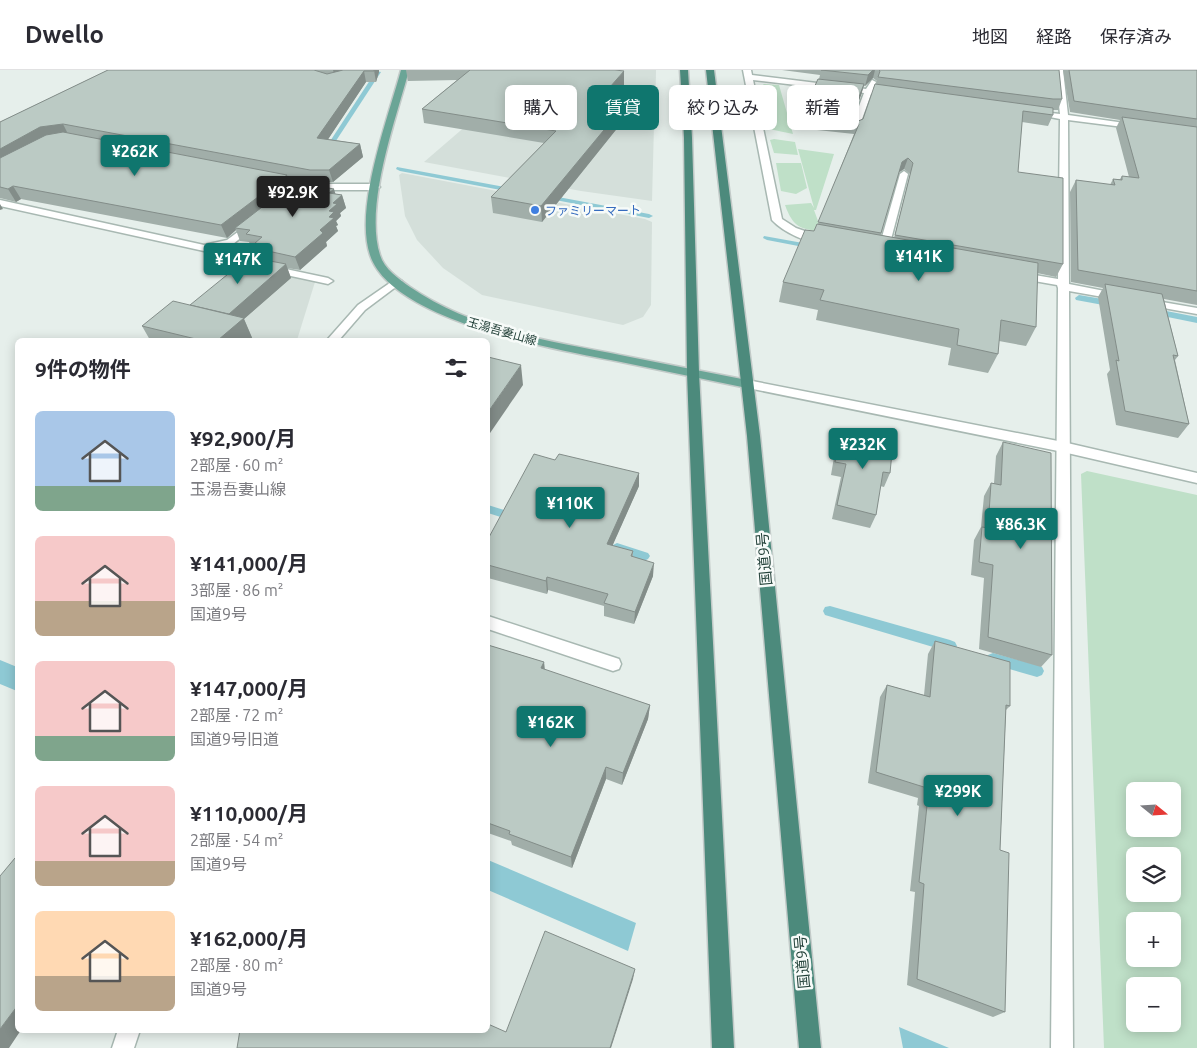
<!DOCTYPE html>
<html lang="ja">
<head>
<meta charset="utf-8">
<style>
	:root { --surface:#fff; --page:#f7f7f7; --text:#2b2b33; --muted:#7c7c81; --line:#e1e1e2; --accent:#0f766e }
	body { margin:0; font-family:Ubuntu,"Noto Sans JP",sans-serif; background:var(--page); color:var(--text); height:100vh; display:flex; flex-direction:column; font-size:19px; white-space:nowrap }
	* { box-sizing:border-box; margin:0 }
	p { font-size:16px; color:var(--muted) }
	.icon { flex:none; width:28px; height:28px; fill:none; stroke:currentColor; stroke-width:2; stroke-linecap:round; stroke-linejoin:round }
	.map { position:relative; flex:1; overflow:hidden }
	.side { position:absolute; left:15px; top:268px; width:475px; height:695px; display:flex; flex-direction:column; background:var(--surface); border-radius:8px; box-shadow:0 2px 12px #0003 }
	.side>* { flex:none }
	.guide { position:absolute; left:505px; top:15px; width:475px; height:45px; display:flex; gap:10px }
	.needle { width:32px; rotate:108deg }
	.tools { position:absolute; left:1126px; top:712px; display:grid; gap:10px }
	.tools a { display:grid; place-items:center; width:55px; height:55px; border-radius:8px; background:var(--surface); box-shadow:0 2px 12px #0003; font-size:25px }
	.price { position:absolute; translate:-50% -42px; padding:0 11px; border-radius:5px; background:var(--accent); color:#fff; font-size:16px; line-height:32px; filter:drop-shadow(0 1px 2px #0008) }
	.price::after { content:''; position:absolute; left:50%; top:30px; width:15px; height:11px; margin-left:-8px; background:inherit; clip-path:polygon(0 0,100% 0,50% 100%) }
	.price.on { background:#222; color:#fff }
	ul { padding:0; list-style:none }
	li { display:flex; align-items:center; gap:15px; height:125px; padding:0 20px }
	li span { display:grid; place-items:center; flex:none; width:140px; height:100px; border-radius:8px; color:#555 }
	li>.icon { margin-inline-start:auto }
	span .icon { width:60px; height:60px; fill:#fffc; stroke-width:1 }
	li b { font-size:21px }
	h2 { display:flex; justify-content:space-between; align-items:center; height:60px; padding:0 20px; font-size:21px }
	.tag { padding:0 18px; border-radius:8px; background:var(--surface); box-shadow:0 2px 12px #0003; font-size:18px; line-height:45px }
	.tag.on { background:var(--accent); color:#fff }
	header { display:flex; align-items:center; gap:30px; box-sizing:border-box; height:70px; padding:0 25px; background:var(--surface); border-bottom:1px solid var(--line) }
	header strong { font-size:24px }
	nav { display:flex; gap:28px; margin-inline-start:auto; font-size:18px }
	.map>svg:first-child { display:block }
	.built { fill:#d4dfda }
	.green { fill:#bfe0c8; fill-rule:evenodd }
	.water { fill:#8ec9d4 }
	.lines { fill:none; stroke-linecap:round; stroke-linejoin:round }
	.stream { fill:#8ec9d4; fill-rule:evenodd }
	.minor-casing { stroke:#a8b8b2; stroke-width:3 }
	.tertiary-casing { stroke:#a8b8b2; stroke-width:3 }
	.primary-casing { stroke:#c2cac8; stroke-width:3 }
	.trunk-casing { stroke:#c2cac8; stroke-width:3 }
	.minor { fill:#fff; fill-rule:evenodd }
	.tertiary { fill:#fff; fill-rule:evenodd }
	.primary { fill:#6aa596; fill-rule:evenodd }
	.trunk { fill:#4c8a7c; fill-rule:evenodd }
	.wall { fill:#a1aea9; fill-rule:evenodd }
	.shaded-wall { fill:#838d89 }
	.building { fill:#bbcac4; stroke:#838d89 }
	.shop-dot { fill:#3f7fe0; stroke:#f7fbf9; stroke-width:2 }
	.labels { text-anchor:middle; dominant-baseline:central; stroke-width:5; stroke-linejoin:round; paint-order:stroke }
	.far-shop-label { font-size:12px; fill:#366cbe; stroke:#f7fbf9; text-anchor:start }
	.far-street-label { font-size:12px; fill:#24423a; stroke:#f7fbf9 }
	.street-label { font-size:15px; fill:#24423a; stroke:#f7fbf9 }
</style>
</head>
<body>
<header>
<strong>Dwello</strong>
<nav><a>地図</a><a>経路</a><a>保存済み</a></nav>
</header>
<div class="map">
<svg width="1197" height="978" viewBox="0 0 1197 978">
	<rect width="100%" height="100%" fill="#e6efeb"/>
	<g class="built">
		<polygon points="564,0 656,0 655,53 529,34"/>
		<polygon points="496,30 654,55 652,131 581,121 424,92"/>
		<polygon points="402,103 645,149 652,152 651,235 643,247 623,255 482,225 443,198 417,170 405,146 399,105"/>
		<polygon points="256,198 315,212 297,270 230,270"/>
	</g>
	<g class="green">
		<polygon points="764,14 779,15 793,64 769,59 759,18"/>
		<polygon points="774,69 795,72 798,85 774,83 770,70"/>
		<path d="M798,79l36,5 -18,56h-2l8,22c-22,-3 -29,-5 -37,-27l26,-2 3,5z"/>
		<polygon points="776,93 801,93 807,118 796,124 781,121"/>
		<path d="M1087,401l110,24v553h-93l-23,-574zM1172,721v38h-37v-38zM1135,786h37v38h-37zM1172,851v38h-37v-38zM1172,916v38h-37v-38z"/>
	</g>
	<g class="water">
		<polygon points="0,590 17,597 17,621 0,614"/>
		<polygon points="488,790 636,853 628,881 488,820"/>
		<polygon points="899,957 949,978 903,978"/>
	</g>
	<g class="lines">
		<g class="stream">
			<polygon points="376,1 381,2 330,80 326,80 325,79"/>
			<polygon points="397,97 516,119 520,121 516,123 400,101 396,99"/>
			<polygon points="542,124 649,144 653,146 649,148 545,128 541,126"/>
			<polygon points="764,166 814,175 818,177 814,179 767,170 763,168"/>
			<polygon points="1079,225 1114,231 1119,234 1114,237 1076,230 1075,228"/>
			<polygon points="1151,238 1197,247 1197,253 1148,243 1148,239"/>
			<polygon points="488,435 520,445 522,448 516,452 488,443"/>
			<polygon points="617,473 648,483 650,486 648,489 644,491 613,481 611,478 613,475"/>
			<polygon points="830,536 950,570 955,572 957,576 955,580 950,582 825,545 823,541 825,537"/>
			<polygon points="993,583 1037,595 1042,597 1044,601 1042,605 1037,607 988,593 986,589 988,585"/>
		</g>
		<g class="minor-casing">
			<g id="minor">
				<path d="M743,0h8l1,5 114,14 6,-9 4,2 -3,7 24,5 -4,2 -22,-2 -13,36 -4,2 -4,-2 14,-37 -111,-13 29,139 14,9 29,10v4c-16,3 -42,-10 -53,-22z"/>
				<polygon points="1055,0 1063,0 1068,45 1139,55 1143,57 1139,59 1068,50 1069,214 1120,224 1125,227 1120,230 1069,221 1073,978 1051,978 1058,218 1057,215 1017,208 1012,205 1017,202 1058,209 1060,49 1029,43 1033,41 1060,44"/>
				<polygon points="904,101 908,104 888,181 879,183 878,181 900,104"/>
				<polygon points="270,106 313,114 375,114 380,117 375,120 313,120 267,111 266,109"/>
				<polygon points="0,130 204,175 227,170 254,150 257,151 257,155 233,174 218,178 219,181 229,187 328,208 333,211 328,214 226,192 211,185 209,180 204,181 0,136"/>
				<polygon points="1145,229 1197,238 1197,244 1141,234 1141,230"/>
				<polygon points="488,546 613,587 619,589 621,594 619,599 613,601 488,559"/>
			</g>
		</g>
		<g class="tertiary-casing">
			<g id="tertiary">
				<polygon points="397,208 402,211 401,213 365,240 339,270 327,270 358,235"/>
				<polygon points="747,310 1063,372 1197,403 1197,413 1063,382 743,317 741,314"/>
				<polygon points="118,960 140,960 134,978 112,978"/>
			</g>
		</g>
		<g class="primary-casing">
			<path id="primary" d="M401,0h8c-13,49 -45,136 -29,185 4,14 19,24 30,32 64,44 141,54 215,69 40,8 81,16 122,24l6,4 -2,3 -4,1c-42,-9 -84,-17 -126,-26 -61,-12 -229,-40 -251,-107 -16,-47 18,-137 31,-185z"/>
		</g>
		<g class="trunk-casing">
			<g id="trunk">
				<polygon points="680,0 688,0 692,68 699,303 734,978 712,978 687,303 684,68"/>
				<polygon points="706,0 714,0 760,366 821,978 799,978 747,366"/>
			</g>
		</g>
		<use href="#minor" class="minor"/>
		<use href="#tertiary" class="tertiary"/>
		<use href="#primary" class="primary"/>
		<use href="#trunk" class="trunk"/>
	</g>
	<g class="wall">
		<path d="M108,0h271v2l-3,10h-10l-38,57 32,5 3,13 -30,25h-13l2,5 13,7 7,1 4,13 -6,5 1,3 -5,5 2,4 -2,1 2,5 -12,11 1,4 -27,24 -13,-2 4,10 -47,41 9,21h-103l-8,-14 48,-21 72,-46 -1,-2h-1l-3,-8 -6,-2 -2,-5 -9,-1 -4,-11 -9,8 -206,-39 -5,3 -16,-4v2v-78zM288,107l10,2 -8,6z"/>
		<polygon points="406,0 615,0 624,15 606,35 623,51 542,152 493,143 491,127 544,73 424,53 422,39 457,10 408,11"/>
		<path d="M782,0h277l3,29 -4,11h-5v5l-5,11 -26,-4 -4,50 45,92 -7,13 -19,-4 -1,54 -10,19 -27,-5 -1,13 -10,19 -40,-8 3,-17 -135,-28 2,-10 -39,-8 4,-20 35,-58 36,-90 -37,-4 2,-10 -13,-2 1,-6h-1l2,-11 11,-22 1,-4zM873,8l4,3 -1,4 -13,34 -7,3 -4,-3 9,-24 3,-9h1zM904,99l6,5 -16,64 -13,-3 17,-62z"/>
		<polygon points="1063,0 1197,0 1197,235 1164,229 1178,286 1175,290 1189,354 1178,368 1116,355 1107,304 1110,300 1098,227 1103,218 1071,212 1070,122 1076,110 1110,115 1113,109 1120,109 1122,106 1129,107 1116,58 1120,50 1070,42"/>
		<polygon points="841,361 890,403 884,417 880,416 876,445 870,458 832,449 841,407 831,405 836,375"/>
		<polygon points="1003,372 1052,585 1041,597 979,579 984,508 971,505 974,470 981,457 984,426 991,413 994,413 996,386"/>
		<polygon points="555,390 639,403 639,416 612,476 633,481 633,487 653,506 634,554 604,546 604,536 548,520 547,524 488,508 488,469"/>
		<polygon points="935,571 1010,636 1006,640 1000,780 1005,942 993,947 907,915 915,822 910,821 919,736 917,735 918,728 868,713 880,627 887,615 924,625 928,584"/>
		<polygon points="488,575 544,592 545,600 650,635 648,649 622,715 606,709 572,798 512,775 511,771 488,763"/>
	</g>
	<g class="shaded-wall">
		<polygon points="333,0 371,0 364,1 366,12 321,80 317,68 335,7"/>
		<polygon points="374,0 379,0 379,2 376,12"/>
		<polygon points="873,0 875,0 873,8 865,16 868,5"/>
		<polygon points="624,1 624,15 596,47 596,33"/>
		<polygon points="864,14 861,25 851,52 851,48"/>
		<polygon points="623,37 623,51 542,152 541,136"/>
		<polygon points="63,54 69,66 0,95 0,79 40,57"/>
		<polygon points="360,74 363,87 333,112 329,100"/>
		<polygon points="908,88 904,99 898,103 902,92"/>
		<polygon points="287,105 291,117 235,158 236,160 227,168 221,155"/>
		<polygon points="319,108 323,120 311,115"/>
		<polygon points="13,116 21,129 16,132 8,119"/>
		<polygon points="334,119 337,129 342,125 346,138 340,143 341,146 336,151 338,155 336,156 338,161 326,172 327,176 300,200 295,187 320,160 329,147 329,123"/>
		<polygon points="0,134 3,139 0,140"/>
		<polygon points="286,194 291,208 244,249 253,270 218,270 219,252"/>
		<polygon points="521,295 523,315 488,366 488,342"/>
		<polygon points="639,403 639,416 607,488 607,474"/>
		<polygon points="654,493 653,506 634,554 635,542"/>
		<polygon points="547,507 548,520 547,524 546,511"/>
		<polygon points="544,592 545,607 541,598"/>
		<polygon points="650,635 648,649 622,715 623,703"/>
		<polygon points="606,697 606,709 572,798 571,787"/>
		<polygon points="635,899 633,909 611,978 610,978"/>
		<polygon points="18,935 18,960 21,960 9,978 0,978 0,959"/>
	</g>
	<g class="building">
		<polygon points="108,0 314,0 327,4 343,0 374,0 374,1 364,1 317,68 360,74 329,100 310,100 63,54 40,57 0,79 0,52"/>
		<polygon points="470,0 615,0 624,1 596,33 623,37 541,136 491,127 556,61 422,39"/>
		<polygon points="821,0 873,0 868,5"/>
		<polygon points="879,0 1059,0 1062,29 1053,29 878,7 880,1"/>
		<polygon points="1069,0 1197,0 1197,49 1074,31"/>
		<polygon points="818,9 864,14 851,48 856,52 863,49 875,14 1053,38 1053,45 1023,41 1018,102 1063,108 1063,194 895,165 913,93 908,88 902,92 881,163 818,152 859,54 820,48 823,39 808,37 811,31 808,31"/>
		<polygon points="1122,47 1197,57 1197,221 1078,200 1076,110 1115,115 1113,109 1122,110 1122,106 1139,108"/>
		<polygon points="63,62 287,105 221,155 13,116 8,119 0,117 0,88 46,65"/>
		<polygon points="301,107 319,108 311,115 334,119 329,123 342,125 333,133 337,134 329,141 334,142 329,147 334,148 320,160 323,163 295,187 259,179 264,175 255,173 262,167 246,164 250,160 235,158"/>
		<polygon points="817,154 1038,193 1036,257 1001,250 998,284 957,275 959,259 820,230 824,220 783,212 805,160 814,161"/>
		<polygon points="249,187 286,194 229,244 190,235"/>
		<polygon points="1105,214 1162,224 1178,286 1173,285 1189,354 1125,341 1116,290 1119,291"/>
		<polygon points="173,231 244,248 218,270 200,270 142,256"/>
		<polygon points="488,287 521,295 488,342"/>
		<polygon points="841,361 893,372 890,403 883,402 876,445 837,435 846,394 835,392"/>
		<polygon points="1003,372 1051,383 1052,585 988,567 993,495 979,492 982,457 988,458 991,413 1001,415"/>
		<polygon points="534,384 555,390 559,384 639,403 607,474 633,481 631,486 654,493 635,542 604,533 608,524 547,507 546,511 488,495 488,469"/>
		<polygon points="935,571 1010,592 1010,636 1006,635 1000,780 1009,783 1005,942 917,909 924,814 919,812 928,726 926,725 927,718 876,702 887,615 930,627"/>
		<polygon points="488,575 544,592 541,598 650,635 623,703 606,697 571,787 509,764 510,761 488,753"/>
		<polygon points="15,788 18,789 18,906 16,908 18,909 18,935 0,959 0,806"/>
		<polygon points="545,861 635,899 610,978 237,978 240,960 488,960 488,954 506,962"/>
	</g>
	<circle class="shop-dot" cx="535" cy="140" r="5"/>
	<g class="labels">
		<g class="far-shop-label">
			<text x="545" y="140">ファミリーマート</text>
		</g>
		<g class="far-street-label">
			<text transform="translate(502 261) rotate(16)">玉湯吾妻山線</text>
		</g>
		<g class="street-label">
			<text transform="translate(764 489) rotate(-95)">国道9号</text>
			<text transform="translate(802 892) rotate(-95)">国道9号</text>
		</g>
	</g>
</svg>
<div class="tools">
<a><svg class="needle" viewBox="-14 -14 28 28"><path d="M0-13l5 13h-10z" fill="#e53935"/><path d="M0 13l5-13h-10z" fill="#7c7c81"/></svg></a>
<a><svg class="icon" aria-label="layers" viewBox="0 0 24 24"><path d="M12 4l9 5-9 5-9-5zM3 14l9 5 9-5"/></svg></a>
<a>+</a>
<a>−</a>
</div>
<b class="price" style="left:135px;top:107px">¥262K</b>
<b class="price on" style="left:293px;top:148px">¥92.9K</b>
<b class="price" style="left:919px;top:212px">¥141K</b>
<b class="price" style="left:238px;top:215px">¥147K</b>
<b class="price" style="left:863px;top:400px">¥232K</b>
<b class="price" style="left:570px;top:459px">¥110K</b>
<b class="price" style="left:1021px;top:480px">¥86.3K</b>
<b class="price" style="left:551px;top:678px">¥162K</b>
<b class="price" style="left:958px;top:747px">¥299K</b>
<div class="guide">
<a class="tag">購入</a>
<a class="tag on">賃貸</a>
<a class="tag">絞り込み</a>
<a class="tag">新着</a>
</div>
<section class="side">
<h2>9件の物件<svg class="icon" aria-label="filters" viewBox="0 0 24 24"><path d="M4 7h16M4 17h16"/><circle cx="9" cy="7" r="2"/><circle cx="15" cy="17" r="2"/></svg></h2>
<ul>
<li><span style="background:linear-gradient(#a9c7e8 75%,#7fa58c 0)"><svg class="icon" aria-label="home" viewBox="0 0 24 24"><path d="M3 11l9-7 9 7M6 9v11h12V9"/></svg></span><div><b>¥92,900/月</b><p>2部屋 · 60 m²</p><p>玉湯吾妻山線</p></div></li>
<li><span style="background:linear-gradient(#f6c9c9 65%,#b9a48a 0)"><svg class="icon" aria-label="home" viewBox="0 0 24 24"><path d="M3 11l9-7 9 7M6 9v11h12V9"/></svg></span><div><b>¥141,000/月</b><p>3部屋 · 86 m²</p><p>国道9号</p></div></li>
<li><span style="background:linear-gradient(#f6c9c9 75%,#7fa58c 0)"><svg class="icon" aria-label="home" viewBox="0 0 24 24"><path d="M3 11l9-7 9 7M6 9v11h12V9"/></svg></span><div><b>¥147,000/月</b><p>2部屋 · 72 m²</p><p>国道9号旧道</p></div></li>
<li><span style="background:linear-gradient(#f6c9c9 75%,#b9a48a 0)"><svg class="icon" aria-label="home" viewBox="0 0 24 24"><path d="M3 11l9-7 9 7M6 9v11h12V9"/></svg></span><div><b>¥110,000/月</b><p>2部屋 · 54 m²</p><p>国道9号</p></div></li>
<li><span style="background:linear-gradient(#ffd9b3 65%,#b9a48a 0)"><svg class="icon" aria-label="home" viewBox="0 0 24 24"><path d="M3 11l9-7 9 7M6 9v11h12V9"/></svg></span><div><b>¥162,000/月</b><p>2部屋 · 80 m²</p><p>国道9号</p></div></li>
</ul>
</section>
</div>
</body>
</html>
